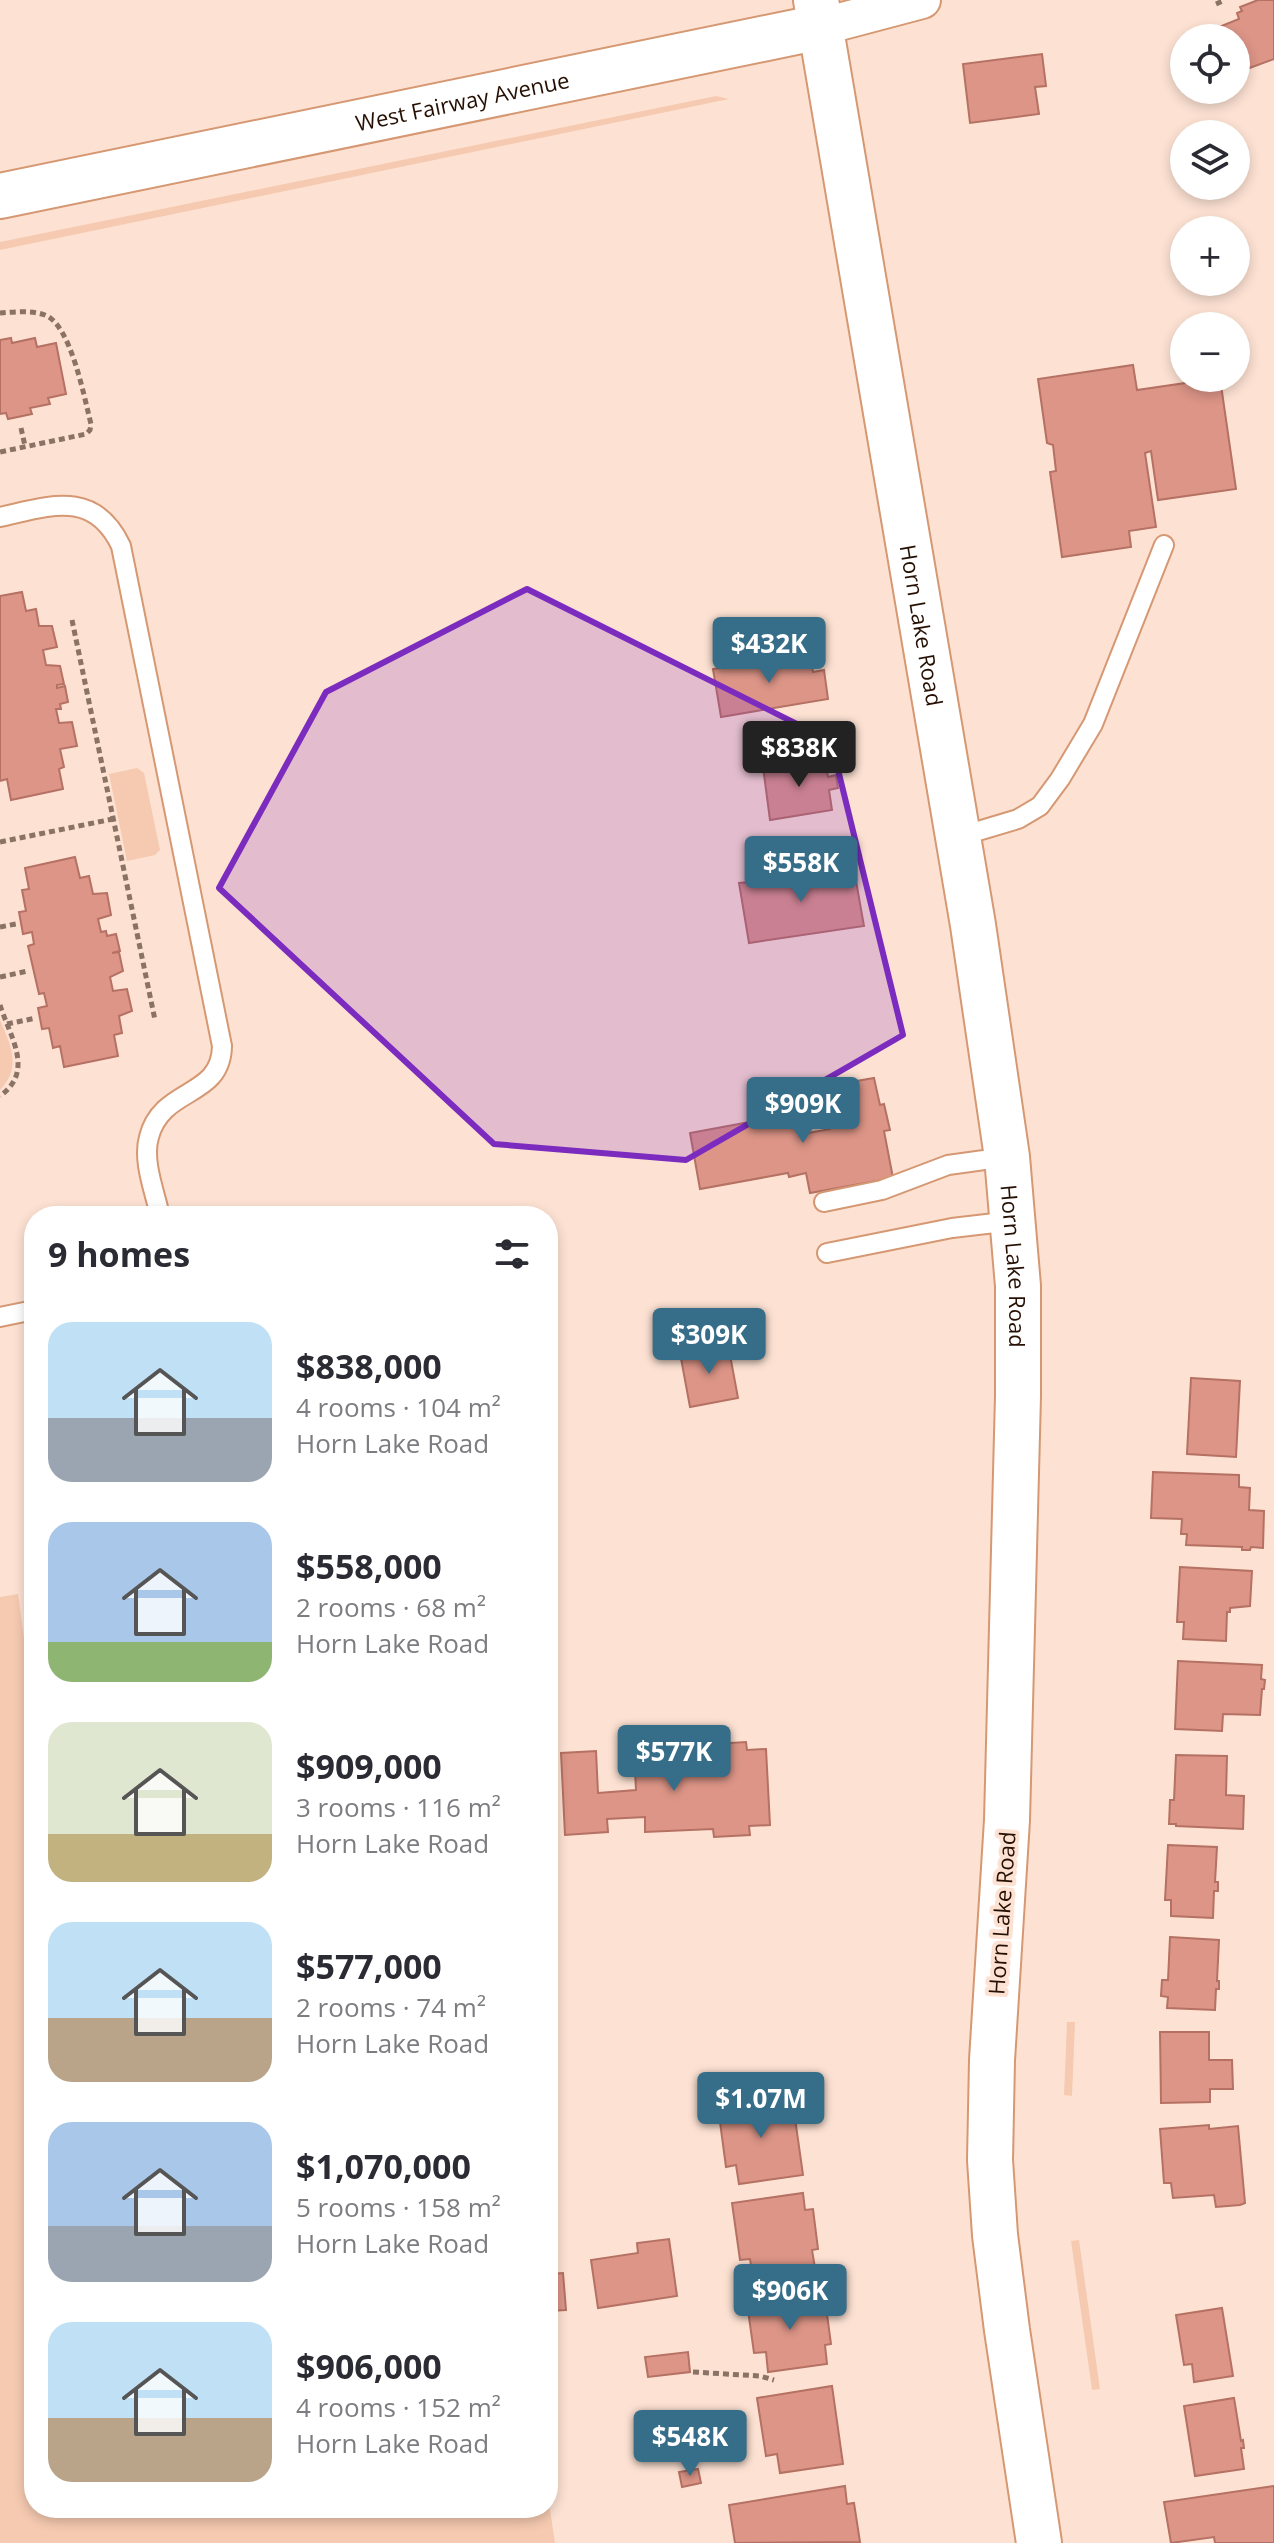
<!DOCTYPE html>
<html lang="en">
<head>
<meta charset="utf-8">
<style>
	:root { --surface:#fff; --page:#f7f7f7; --text:#2b2b33; --muted:#7c7c81; --accent:#366d88 }
	body { margin:0; font-family:"Open Sans",sans-serif; background:var(--page); color:var(--text); height:100vh; display:flex; flex-direction:column; font-size:30px; white-space:nowrap }
	* { box-sizing:border-box; margin:0 }
	p { font-size:26px; color:var(--muted) }
	.icon { flex:none; width:44px; height:44px; fill:none; stroke:currentColor; stroke-width:2; stroke-linecap:round; stroke-linejoin:round }
	.map { position:relative; flex:1; overflow:hidden }
	.side { position:absolute; left:24px; top:1206px; width:534px; height:1312px; display:flex; flex-direction:column; background:var(--surface); border-radius:32px; box-shadow:0 4px 12px #0003 }
	.side>* { flex:none }
	.buttons { position:absolute; left:1170px; top:24px; display:grid; gap:16px }
	.buttons a { display:grid; place-items:center; width:80px; height:80px; border-radius:50%; background:var(--surface); box-shadow:0 4px 12px #0003; font-size:40px }
	.price { position:absolute; translate:-50% -68px; padding:0 18px; border-radius:8px; background:var(--accent); color:#fff; font-size:26px; line-height:52px; filter:drop-shadow(0 2px 4px #0008) }
	.price::after { content:''; position:absolute; left:50%; top:48px; width:24px; height:18px; margin-left:-12px; background:inherit; clip-path:polygon(0 0,100% 0,50% 100%) }
	.price.current { background:#222; color:#fff }
	ul { padding:0; list-style:none }
	li { display:flex; align-items:center; gap:24px; height:200px; padding:0 24px }
	li span { display:grid; place-items:center; flex:none; width:224px; height:160px; border-radius:24px; color:#555 }
	li>.icon { margin-inline-start:auto }
	span .icon { width:96px; height:96px; fill:#fffc; stroke-width:1 }
	li b { font-size:34px }
	h2 { display:flex; justify-content:space-between; align-items:center; height:96px; padding:0 24px; font-size:34px }
	.map>svg:first-child { display:block }
	.green { fill:#f6cab1 }
	.building { fill:#dc9587; stroke:#b57163; stroke-width:2 }
	.lines { fill:none; stroke-linecap:round; stroke-linejoin:round }
	.service-casing { stroke:#d59873; stroke-width:22 }
	.minor-casing { stroke:#d59873; stroke-width:40 }
	.tertiary-casing { stroke:#d59873; stroke-width:48 }
	.secondary-casing { stroke:#d59873; stroke-width:48 }
	.path { stroke:#8a7264; stroke-width:5; stroke-dasharray:6 4; stroke-linecap:butt }
	.service { stroke:#fff; stroke-width:18 }
	.minor { stroke:#fff; stroke-width:36 }
	.tertiary { stroke:#fff; stroke-width:44 }
	.secondary { stroke:#fff; stroke-width:44 }
	.marked { fill:#7b2cbf; fill-opacity:0.2; stroke:#7b2cbf; stroke-width:6; stroke-linejoin:round }
	.labels { text-anchor:middle; dominant-baseline:central; stroke-width:8; stroke-linejoin:round; paint-order:stroke }
	.street-label { font-size:22px; fill:#261003; stroke:#fde2d3 }
</style>
</head>
<body>
<div class="map">
<svg width="1274" height="2543" viewBox="0 0 1274 2543">
	<rect width="100%" height="100%" fill="#fde2d3"/>
	<g class="green">
		<polygon points="716,96 729,99 0,250 0,242"/>
		<polygon points="137,768 144,773 160,850 155,855 127,861 109,774"/>
		<path d="M0,1020c11,26 22,47 0,70z"/>
		<polygon points="18,1594 34,1711 34,2508 548,2508 548,2496 555,2543 0,2543 0,1597"/>
		<polygon points="1067,2022 1075,2022 1072,2096 1064,2095"/>
		<polygon points="1079,2240 1100,2389 1092,2390 1071,2241"/>
	</g>
	<g class="building">
		<polygon points="1258,0 1274,0 1274,59 1236,73 1236,38 1205,38 1204,33 1239,19 1237,13 1242,11 1240,7"/>
		<polygon points="1042,54 1046,86 1035,87 1039,114 970,123 963,64"/>
		<polygon points="11,338 12,343 35,338 37,347 56,343 66,394 48,398 50,404 30,408 32,414 8,419 6,413 0,414 0,340"/>
		<polygon points="1133,365 1137,390 1220,378 1236,489 1158,500 1151,451 1145,453 1156,527 1129,531 1131,547 1062,557 1050,472 1056,471 1053,445 1047,443 1038,379"/>
		<polygon points="22,592 26,611 36,609 39,626 52,626 57,647 43,650 46,665 60,666 64,684 57,685 57,688 65,686 68,702 60,704 61,709 56,709 59,723 72,722 77,746 60,749 64,767 59,769 63,789 11,800 7,779 0,781 0,596"/>
		<polygon points="810,653 813,672 824,670 828,699 721,717 713,669"/>
		<polygon points="825,758 828,777 836,775 838,788 829,790 832,810 770,820 763,767"/>
		<polygon points="75,857 80,878 89,876 93,894 107,893 111,915 98,919 101,932 106,931 107,936 116,934 120,951 112,953 119,952 123,971 110,977 113,991 127,989 132,1011 119,1016 122,1033 114,1035 118,1056 64,1067 60,1046 53,1048 49,1028 42,1029 38,1008 47,1006 44,993 39,994 28,946 34,944 32,932 23,934 19,912 26,911 22,890 29,889 25,868"/>
		<polygon points="853,864 864,926 749,943 739,883 750,882 749,878 758,877 758,880"/>
		<polygon points="874,1078 880,1105 884,1104 890,1130 884,1131 893,1178 810,1193 806,1173 789,1177 788,1173 700,1189 690,1133 782,1116 782,1119 805,1115 808,1133 830,1129 822,1087"/>
		<polygon points="728,1344 738,1398 690,1407 680,1353"/>
		<polygon points="1191,1378 1240,1381 1236,1457 1187,1454"/>
		<polygon points="1153,1472 1239,1475 1239,1487 1250,1488 1249,1510 1264,1511 1263,1548 1251,1547 1250,1550 1242,1550 1242,1547 1186,1545 1187,1534 1181,1534 1182,1519 1151,1518"/>
		<polygon points="1180,1567 1252,1571 1250,1606 1230,1608 1230,1612 1227,1612 1226,1641 1183,1639 1184,1622 1177,1622"/>
		<polygon points="1178,1661 1262,1665 1261,1679 1265,1680 1264,1689 1262,1689 1260,1715 1223,1714 1222,1731 1175,1729"/>
		<polygon points="746,1742 747,1750 766,1749 770,1825 749,1826 750,1835 714,1837 713,1829 645,1832 645,1817 607,1819 608,1832 565,1835 561,1753 596,1751 598,1793 636,1790 635,1771 653,1770 653,1758 673,1757 672,1750 703,1748 703,1755 715,1754 714,1744"/>
		<polygon points="1176,1755 1227,1756 1226,1795 1244,1796 1243,1829 1176,1826 1176,1824 1169,1824 1170,1800 1174,1800"/>
		<polygon points="1168,1845 1217,1847 1215,1882 1218,1882 1218,1891 1214,1891 1213,1918 1171,1916 1171,1900 1165,1900"/>
		<polygon points="1170,1937 1219,1940 1217,1981 1219,1981 1219,1989 1216,1989 1215,2010 1167,2008 1168,1997 1161,1996 1162,1980 1168,1980"/>
		<polygon points="1160,2032 1209,2032 1209,2060 1232,2060 1233,2089 1210,2089 1210,2102 1161,2103"/>
		<polygon points="792,2097 803,2175 739,2184 736,2165 726,2167 718,2107"/>
		<polygon points="1209,2125 1209,2129 1238,2126 1245,2203 1240,2205 1216,2207 1214,2195 1173,2198 1171,2183 1164,2183 1160,2129"/>
		<polygon points="803,2193 805,2210 813,2209 818,2249 812,2250 815,2268 753,2277 750,2259 740,2260 732,2203"/>
		<polygon points="669,2239 677,2296 598,2308 591,2260 638,2253 637,2243"/>
		<polygon points="563,2273 566,2310 548,2311 548,2274"/>
		<polygon points="817,2293 819,2308 826,2307 831,2344 825,2345 827,2364 768,2372 766,2352 754,2353 747,2303"/>
		<polygon points="1222,2308 1233,2376 1194,2382 1192,2364 1184,2365 1176,2315"/>
		<polygon points="688,2352 690,2372 648,2377 645,2357"/>
		<polygon points="832,2386 843,2464 780,2473 777,2454 766,2456 757,2398"/>
		<polygon points="1234,2398 1241,2441 1243,2440 1244,2448 1241,2448 1244,2469 1195,2476 1184,2406"/>
		<polygon points="698,2469 701,2483 682,2487 679,2472"/>
		<polygon points="845,2486 847,2504 854,2503 860,2542 735,2543 729,2505"/>
		<polygon points="1274,2486 1274,2543 1215,2543 1214,2537 1171,2543 1164,2502"/>
	</g>
	<g class="lines">
		<g class="service-casing">
			<g id="service">
				<path d="M0,517c50,-11 94,-28 121,29l101,500c-1,53 -60,40 -73,91 -7,24 6,55 11,79"/>
				<polyline points="958,837 1018,819 1040,806 1060,779 1093,724 1164,545"/>
				<polyline points="824,1202 882,1190 948,1165 1006,1157"/>
				<polyline points="827,1253 952,1228 1012,1221"/>
				<polyline points="0,1317 34,1310"/>
			</g>
		</g>
		<g class="minor-casing">
			<polyline id="minor" points="820,27 922,0"/>
		</g>
		<g class="tertiary-casing">
			<g id="tertiary">
				<path id="s1" d="M0,196l820,-169"/>
			</g>
		</g>
		<g class="secondary-casing">
			<g id="secondary">
				<path id="s2" d="M816,0l157,925 34,232 11,129v110l-11,424 -15,240 -2,100 5,75 12,95 32,213"/>
			</g>
		</g>
		<g class="path">
			<polyline points="1216,4 1225,0"/>
			<path d="M0,313c14,-1 31,-3 45,2 26,10 39,82 46,109l-1,6 -4,4 -86,18"/>
			<polyline points="21,428 25,446"/>
			<polyline points="72,620 155,1020"/>
			<polyline points="0,842 113,819"/>
			<polyline points="0,927 16,924"/>
			<polyline points="0,977 28,971"/>
			<path d="M0,1005c10,32 35,66 0,91"/>
			<polyline points="7,1024 36,1018"/>
			<polyline points="693,2372 760,2376 774,2380"/>
		</g>
		<use href="#service" class="service"/>
		<use href="#minor" class="minor"/>
		<use href="#tertiary" class="tertiary"/>
		<use href="#secondary" class="secondary"/>
	</g>
	<path class="marked" d="M527,589l304,152 72,294 -217,125 -192,-16 -275,-256 107,-196z"/>
	<g class="labels">
		<g class="street-label">
			<text stroke="none"><textPath href="#s1" startOffset="472">West Fairway Avenue</textPath></text>
			<text stroke="none"><textPath href="#s2" startOffset="634">Horn Lake Road</textPath></text>
			<text stroke="none"><textPath href="#s2" startOffset="1282">Horn Lake Road</textPath></text>
			<text transform="translate(1001 1913) rotate(-86)">Horn Lake Road</text>
		</g>
	</g>
</svg>
<div class="buttons">
<a><svg class="icon" aria-label="locate" viewBox="0 0 24 24"><circle cx="12" cy="12" r="6"/><path d="M12 2v4M12 18v4M2 12h4M18 12h4"/></svg></a>
<a><svg class="icon" aria-label="layers" viewBox="0 0 24 24"><path d="M12 4l9 5-9 5-9-5zM3 14l9 5 9-5"/></svg></a>
<a>+</a>
<a>−</a>
</div>
<b class="price" style="left:769px;top:685px">$432K</b>
<b class="price current" style="left:799px;top:789px">$838K</b>
<b class="price" style="left:801px;top:904px">$558K</b>
<b class="price" style="left:803px;top:1145px">$909K</b>
<b class="price" style="left:709px;top:1376px">$309K</b>
<b class="price" style="left:674px;top:1793px">$577K</b>
<b class="price" style="left:761px;top:2140px">$1.07M</b>
<b class="price" style="left:790px;top:2332px">$906K</b>
<b class="price" style="left:690px;top:2478px">$548K</b>
<section class="side">
<h2>9 homes<svg class="icon" aria-label="filters" viewBox="0 0 24 24"><path d="M4 7h16M4 17h16"/><circle cx="9" cy="7" r="2"/><circle cx="15" cy="17" r="2"/></svg></h2>
<ul>
<li><span style="background:linear-gradient(#bfe0f5 60%,#9aa5b1 0)"><svg class="icon" aria-label="home" viewBox="0 0 24 24"><path d="M3 11l9-7 9 7M6 9v11h12V9"/></svg></span><div><b>$838,000</b><p>4 rooms · 104 m²</p><p>Horn Lake Road</p></div></li>
<li><span style="background:linear-gradient(#a9c7e8 75%,#8fb573 0)"><svg class="icon" aria-label="home" viewBox="0 0 24 24"><path d="M3 11l9-7 9 7M6 9v11h12V9"/></svg></span><div><b>$558,000</b><p>2 rooms · 68 m²</p><p>Horn Lake Road</p></div></li>
<li><span style="background:linear-gradient(#dfe7d0 70%,#c2b280 0)"><svg class="icon" aria-label="home" viewBox="0 0 24 24"><path d="M3 11l9-7 9 7M6 9v11h12V9"/></svg></span><div><b>$909,000</b><p>3 rooms · 116 m²</p><p>Horn Lake Road</p></div></li>
<li><span style="background:linear-gradient(#bfe0f5 60%,#b9a48a 0)"><svg class="icon" aria-label="home" viewBox="0 0 24 24"><path d="M3 11l9-7 9 7M6 9v11h12V9"/></svg></span><div><b>$577,000</b><p>2 rooms · 74 m²</p><p>Horn Lake Road</p></div></li>
<li><span style="background:linear-gradient(#a9c7e8 65%,#9aa5b1 0)"><svg class="icon" aria-label="home" viewBox="0 0 24 24"><path d="M3 11l9-7 9 7M6 9v11h12V9"/></svg></span><div><b>$1,070,000</b><p>5 rooms · 158 m²</p><p>Horn Lake Road</p></div></li>
<li><span style="background:linear-gradient(#bfe0f5 60%,#b9a48a 0)"><svg class="icon" aria-label="home" viewBox="0 0 24 24"><path d="M3 11l9-7 9 7M6 9v11h12V9"/></svg></span><div><b>$906,000</b><p>4 rooms · 152 m²</p><p>Horn Lake Road</p></div></li>
</ul>
</section>
</div>
</body>
</html>
